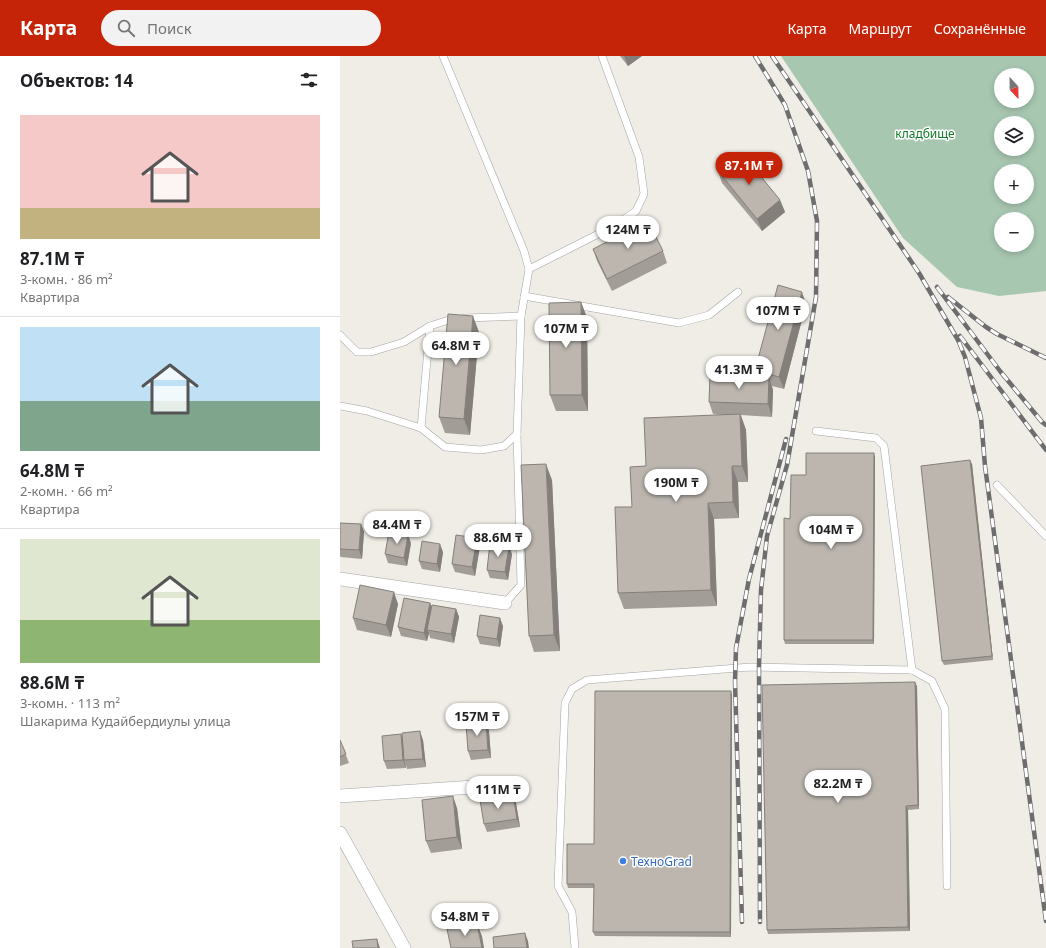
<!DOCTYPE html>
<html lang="ru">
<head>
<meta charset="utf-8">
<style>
	:root { --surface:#fff; --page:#f2f2f2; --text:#202124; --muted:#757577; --line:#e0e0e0; --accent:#c62408 }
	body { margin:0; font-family:"Noto Sans",sans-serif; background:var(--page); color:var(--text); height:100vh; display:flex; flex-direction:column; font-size:15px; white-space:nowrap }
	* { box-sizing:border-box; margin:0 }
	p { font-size:13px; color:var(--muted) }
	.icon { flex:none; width:22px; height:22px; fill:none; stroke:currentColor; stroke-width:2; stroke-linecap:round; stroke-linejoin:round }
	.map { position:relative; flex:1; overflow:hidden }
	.side { display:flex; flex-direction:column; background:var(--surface); width:340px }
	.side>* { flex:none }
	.needle { width:26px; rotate:158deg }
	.fabs { position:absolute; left:654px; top:12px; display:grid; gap:8px }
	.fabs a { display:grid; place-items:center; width:40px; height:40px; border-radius:50%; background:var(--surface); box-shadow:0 2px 6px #0003; font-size:20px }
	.price { position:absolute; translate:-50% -34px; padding:0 9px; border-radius:14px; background:#fff; color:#222; font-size:13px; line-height:26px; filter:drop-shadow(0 1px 2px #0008) }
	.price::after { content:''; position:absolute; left:50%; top:24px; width:12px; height:9px; margin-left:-6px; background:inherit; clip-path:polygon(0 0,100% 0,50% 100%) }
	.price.active { background:var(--accent); color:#fff }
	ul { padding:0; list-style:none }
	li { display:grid; align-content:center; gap:8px; height:212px; padding:0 20px }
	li+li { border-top:1px solid var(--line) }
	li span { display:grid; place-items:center; height:124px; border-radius:0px; color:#555 }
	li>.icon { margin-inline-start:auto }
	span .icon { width:72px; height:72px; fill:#fffc; stroke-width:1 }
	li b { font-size:17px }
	h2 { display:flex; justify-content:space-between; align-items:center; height:48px; padding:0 20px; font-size:17px }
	header { display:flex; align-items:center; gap:24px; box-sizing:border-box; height:56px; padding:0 20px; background:var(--accent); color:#fff }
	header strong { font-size:19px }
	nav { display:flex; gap:22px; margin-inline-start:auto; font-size:14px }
	.search { width:280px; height:36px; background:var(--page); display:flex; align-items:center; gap:10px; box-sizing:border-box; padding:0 14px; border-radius:22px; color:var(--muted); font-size:15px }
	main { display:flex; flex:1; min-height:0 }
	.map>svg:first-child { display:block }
	.cemetery { fill:#a7c7b1; fill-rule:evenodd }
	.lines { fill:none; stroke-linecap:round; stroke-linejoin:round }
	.service-casing { stroke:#a3a3a3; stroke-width:8 }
	.minor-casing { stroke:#a3a3a3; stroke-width:14 }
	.service { stroke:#fff; stroke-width:7 }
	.minor { stroke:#fff; stroke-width:13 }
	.rail-casing { stroke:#6d6d6d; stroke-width:4.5 }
	.rail { stroke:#fff; stroke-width:3; stroke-dasharray:9; stroke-linecap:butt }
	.wall { fill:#a29d96 }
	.shaded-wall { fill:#847f7a }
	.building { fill:#bcb6af; stroke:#847f7a }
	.shop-dot { fill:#3f7fe0; stroke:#fff; stroke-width:1.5 }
	.labels { text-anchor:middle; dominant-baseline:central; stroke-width:3; stroke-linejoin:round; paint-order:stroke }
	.park-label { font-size:12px; fill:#107a28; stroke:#fff }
	.shop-label { font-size:12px; fill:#366cbe; stroke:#fff; text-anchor:start }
</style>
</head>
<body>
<header>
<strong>Карта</strong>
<div class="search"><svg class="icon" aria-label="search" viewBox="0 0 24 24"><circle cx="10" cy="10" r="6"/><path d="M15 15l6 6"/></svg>Поиск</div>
<nav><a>Карта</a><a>Маршрут</a><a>Сохранённые</a></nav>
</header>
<main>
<section class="side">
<h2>Объектов: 14<svg class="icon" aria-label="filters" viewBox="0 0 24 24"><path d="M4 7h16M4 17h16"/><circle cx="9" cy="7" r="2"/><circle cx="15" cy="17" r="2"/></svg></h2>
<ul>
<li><span style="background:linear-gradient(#f6c9c9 75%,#c2b280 0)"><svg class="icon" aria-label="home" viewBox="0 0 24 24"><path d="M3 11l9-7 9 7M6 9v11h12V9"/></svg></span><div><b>87.1M ₸</b><p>3-комн. · 86 m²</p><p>Квартира</p></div></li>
<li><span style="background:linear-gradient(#bfe0f5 60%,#7fa58c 0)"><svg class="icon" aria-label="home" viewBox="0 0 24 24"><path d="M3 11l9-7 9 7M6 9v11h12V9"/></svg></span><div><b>64.8M ₸</b><p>2-комн. · 66 m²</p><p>Квартира</p></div></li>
<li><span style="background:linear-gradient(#dfe7d0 65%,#8fb573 0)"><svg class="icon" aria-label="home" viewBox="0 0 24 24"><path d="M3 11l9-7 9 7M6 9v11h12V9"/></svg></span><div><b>88.6M ₸</b><p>3-комн. · 113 m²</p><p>Шакарима Кудайбердиулы улица</p></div></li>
</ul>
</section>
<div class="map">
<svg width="706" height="892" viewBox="0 0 706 892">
	<rect width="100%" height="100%" fill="#efede5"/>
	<path class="cemetery" d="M441,0h265v235l-47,5 -42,-9 -54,-49zM661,19h26v26h-26zM661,67h26v26h-26zM661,115h26v26h-26zM661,163h26v26h-26z"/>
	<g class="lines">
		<g class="service-casing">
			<g id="service">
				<polyline points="103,0 184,195 189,213 181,260 177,378 181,529 165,547"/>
				<polyline points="189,213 274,170 296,155 304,138 299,101 262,0"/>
				<polyline points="184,240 339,267 369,259 398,236"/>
				<polyline points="125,262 181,260"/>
				<polyline points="0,279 17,296 31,296 64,286 90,270 115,262"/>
				<polyline points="0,350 27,355 81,372 105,391 141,394 164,390 177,378"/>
				<polyline points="81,372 90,270"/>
				<polyline points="476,375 536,382 544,390 572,614"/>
				<polyline points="657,429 706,480"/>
				<polyline points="235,892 232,856 218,830 225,647 232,633 247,624 410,611 572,614 592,625 605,653 607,830"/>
			</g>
		</g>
		<g class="minor-casing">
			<g id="minor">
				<polyline points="0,523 165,547"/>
				<polyline points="0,740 176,728"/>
				<polyline points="0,777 64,892"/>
			</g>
		</g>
		<use href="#service" class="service"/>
		<use href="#minor" class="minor"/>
		<g class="rail-casing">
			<g id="rail">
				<polyline points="415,0 445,49 468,115 477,165 476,241 447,409 427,480 421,534 419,610 420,866"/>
				<polyline points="432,0 579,217 618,284 625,301 641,362 645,410 706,865"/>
				<polyline points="597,231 660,315 702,366 706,369"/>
				<polyline points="608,241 646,271 657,278 706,302"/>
				<polyline points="620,280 706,394"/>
				<polyline points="402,866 395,626 396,592 409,523 446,383"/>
			</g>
		</g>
		<use href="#rail" class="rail"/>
	</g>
	<g class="wall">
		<polygon points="280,0 302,0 288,10"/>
		<polygon points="378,115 440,144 445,156 422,175 382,127"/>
		<polygon points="253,193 323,195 327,207 272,235 257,205"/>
		<polygon points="241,246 247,262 248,355 216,355 210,339"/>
		<polygon points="466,248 444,333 432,330 433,334 432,361 401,359 406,374 408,426 398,426 399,462 374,463 377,550 284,553 278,537 292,451 306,410 382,359 373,358 369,346 418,322 415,314"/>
		<polygon points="139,276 130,379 105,377 99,361"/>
		<polygon points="535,401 534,588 445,588 444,584 450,463 466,419"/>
		<polygon points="632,408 653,604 604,609 602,605"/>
		<polygon points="212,424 220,595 194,596 189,580"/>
		<polygon points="0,467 21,468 24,476 22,503 1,501 0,500"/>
		<polygon points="137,482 140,490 135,520 115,516 112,508"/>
		<polygon points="71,487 67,510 48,507 45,498"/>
		<polygon points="103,496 100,516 82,513 79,505"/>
		<polygon points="172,498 168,524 150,522 147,514"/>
		<polygon points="90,547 92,552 116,553 119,561 114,587 90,582 89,577 87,585 61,580 58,571"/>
		<polygon points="58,548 51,581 17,574 13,562"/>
		<polygon points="163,570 160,591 140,588 137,580"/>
		<polygon points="577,630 579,753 568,754 570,875 428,878 427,874"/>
		<polygon points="391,635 392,640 391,881 255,880 253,876 254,832 228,832 227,828 254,788"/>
		<polygon points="146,667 149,675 151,702 131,704 128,695"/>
		<polygon points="62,682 83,684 86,711 67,713 66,709 66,712 47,713 44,705"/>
		<polygon points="0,684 9,707 0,710"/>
		<polygon points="176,747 180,771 147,776 144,768"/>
		<polygon points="117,752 122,793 91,797 86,785"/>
	</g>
	<g class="shaded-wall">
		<polygon points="284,0 302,0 288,10"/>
		<polygon points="440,144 445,156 422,175 417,163"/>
		<polygon points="462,236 466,248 444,333 439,321"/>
		<polygon points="241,246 247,262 248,355 242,339"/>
		<polygon points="133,260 139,276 130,379 124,363"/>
		<polygon points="429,322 433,334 432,361 428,348"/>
		<polygon points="400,358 406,374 408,426 402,410"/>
		<polygon points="534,397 535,401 534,588 533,584"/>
		<polygon points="630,404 632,408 653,604 652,600"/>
		<polygon points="206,408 212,424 220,595 214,579"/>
		<polygon points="392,410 398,426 399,462 393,446"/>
		<polygon points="368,447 374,463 377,550 371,534"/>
		<polygon points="21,468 24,476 22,503 19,494"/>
		<polygon points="68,479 71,487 67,510 64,502"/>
		<polygon points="137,482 140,490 135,520 132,511"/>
		<polygon points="100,488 103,496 100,516 97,508"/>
		<polygon points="169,490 172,498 168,524 165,516"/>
		<polygon points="54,536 58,548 51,581 46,569"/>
		<polygon points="90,547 93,555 87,574 89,577 87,585 84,577"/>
		<polygon points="116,553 119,561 114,587 111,578"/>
		<polygon points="160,562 163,570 160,591 157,583"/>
		<polygon points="575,626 577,630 579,753 578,749"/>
		<polygon points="391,635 392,640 391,881 390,876"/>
		<polygon points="146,667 149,675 151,702 148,694"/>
		<polygon points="80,675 83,684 86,711 83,703"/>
		<polygon points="61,678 64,686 64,704 66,712 63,704"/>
		<polygon points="173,739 176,747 180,771 177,763"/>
		<polygon points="113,740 117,752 122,793 117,781"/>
		<polygon points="566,750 568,754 570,875 568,871"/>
		<polygon points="137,868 142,880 144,892 142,892"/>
		<polygon points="185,877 188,885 189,892 187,892"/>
		<polygon points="37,883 40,892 38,892"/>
	</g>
	<g class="building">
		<polygon points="401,96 440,144 417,163 378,115"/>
		<polygon points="308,165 323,195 267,223 253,193"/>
		<polygon points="438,229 462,236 439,321 415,314"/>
		<polygon points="241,246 242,339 210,339 209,247"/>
		<polygon points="108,258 133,260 124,363 99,361"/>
		<polygon points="370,320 429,322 428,348 369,346"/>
		<polygon points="400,358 402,410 392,410 393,446 368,447 371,534 278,537 275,451 292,451 290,411 306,410 304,362"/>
		<polygon points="466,397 534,397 533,584 444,584 444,462 450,463 451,419 466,419"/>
		<polygon points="630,404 652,600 602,605 581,410"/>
		<polygon points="206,408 214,579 189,580 181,409"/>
		<polygon points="0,467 21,468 19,494 0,493"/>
		<polygon points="49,476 68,479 64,502 45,498"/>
		<polygon points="116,479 137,482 132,511 112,508"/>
		<polygon points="82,485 100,488 97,508 79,505"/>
		<polygon points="150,487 169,490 165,516 147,514"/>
		<polygon points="20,529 54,536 46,569 13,562"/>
		<polygon points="64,542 90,547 84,577 58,571"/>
		<polygon points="92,549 116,553 111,578 87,574"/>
		<polygon points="140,559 160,562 157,583 137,580"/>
		<polygon points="575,626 578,749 566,750 568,871 427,874 422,629"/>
		<polygon points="255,635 391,635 390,876 253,876 254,828 227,828 227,788 254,788"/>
		<polygon points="146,667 148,694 128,695 126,668"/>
		<polygon points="80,675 83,703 64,704 62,677"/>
		<polygon points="61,678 63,704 44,705 42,680"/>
		<polygon points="0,684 6,698 0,701"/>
		<polygon points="173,739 177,763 144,768 140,744"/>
		<polygon points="113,740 117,781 86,785 82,744"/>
		<polygon points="137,868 142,892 111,892 107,873"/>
		<polygon points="185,877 187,892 154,892 153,881"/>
		<polygon points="37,883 38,892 13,892 12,885"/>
	</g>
	<circle class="shop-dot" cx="283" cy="805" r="4"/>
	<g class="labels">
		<g class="park-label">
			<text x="585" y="77">кладбище</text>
		</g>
		<g class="shop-label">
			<text x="291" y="805">ТехноGrad</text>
		</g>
	</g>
</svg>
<div class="fabs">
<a><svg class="needle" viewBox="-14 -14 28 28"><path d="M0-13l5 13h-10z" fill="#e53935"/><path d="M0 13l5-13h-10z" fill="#757577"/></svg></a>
<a><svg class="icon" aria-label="layers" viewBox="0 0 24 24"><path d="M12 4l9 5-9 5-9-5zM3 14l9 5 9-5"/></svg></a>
<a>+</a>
<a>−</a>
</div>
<b class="price active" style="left:409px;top:130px">87.1M ₸</b>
<b class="price" style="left:288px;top:194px">124M ₸</b>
<b class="price" style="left:438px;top:275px">107M ₸</b>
<b class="price" style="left:226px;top:293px">107M ₸</b>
<b class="price" style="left:116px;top:310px">64.8M ₸</b>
<b class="price" style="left:399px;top:334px">41.3M ₸</b>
<b class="price" style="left:336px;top:447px">190M ₸</b>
<b class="price" style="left:57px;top:489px">84.4M ₸</b>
<b class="price" style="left:491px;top:494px">104M ₸</b>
<b class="price" style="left:158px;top:502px">88.6M ₸</b>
<b class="price" style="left:137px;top:681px">157M ₸</b>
<b class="price" style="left:498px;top:748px">82.2M ₸</b>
<b class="price" style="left:158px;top:754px">111M ₸</b>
<b class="price" style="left:125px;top:881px">54.8M ₸</b>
</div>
</main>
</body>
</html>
